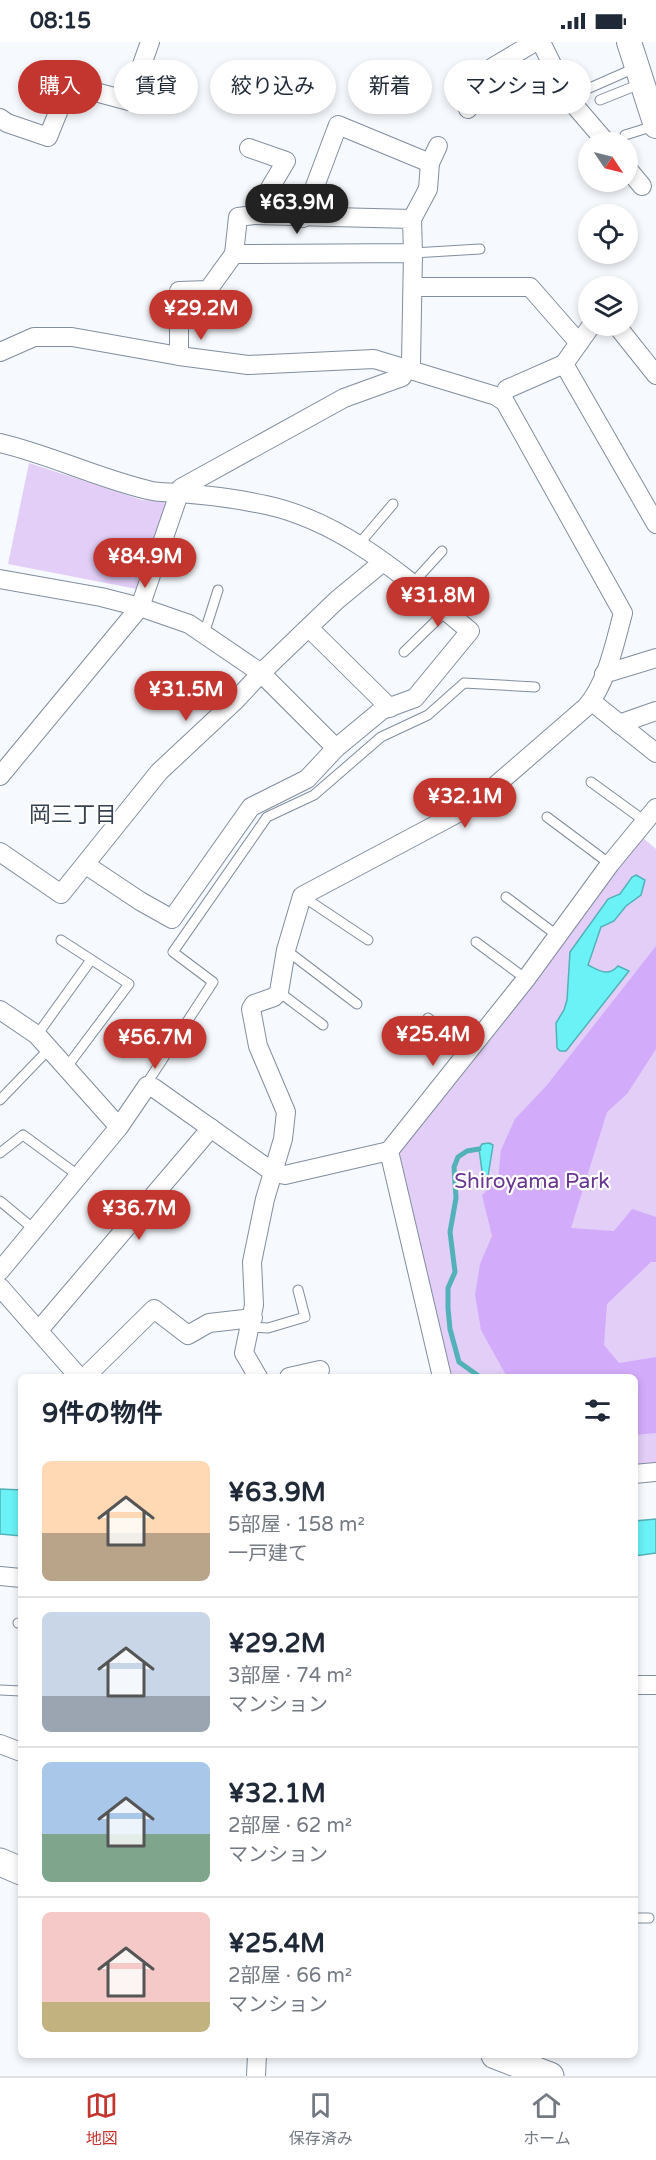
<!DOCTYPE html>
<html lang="ja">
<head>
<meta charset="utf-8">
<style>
	:root { --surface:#fff; --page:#f2f2f3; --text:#1f2937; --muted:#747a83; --line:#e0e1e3; --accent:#c3352f }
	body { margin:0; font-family:"Varela Round","Noto Sans JP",sans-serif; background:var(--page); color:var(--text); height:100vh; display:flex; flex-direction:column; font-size:22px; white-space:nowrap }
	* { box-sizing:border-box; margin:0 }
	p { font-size:20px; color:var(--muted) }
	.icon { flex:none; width:33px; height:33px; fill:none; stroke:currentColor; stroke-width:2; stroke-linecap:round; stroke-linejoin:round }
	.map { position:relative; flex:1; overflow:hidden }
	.side { position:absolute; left:18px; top:1332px; width:620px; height:684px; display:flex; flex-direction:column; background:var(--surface); border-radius:9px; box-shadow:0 3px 9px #0003 }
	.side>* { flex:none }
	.banner { position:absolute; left:18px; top:18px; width:621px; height:54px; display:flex; gap:12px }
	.needle { width:39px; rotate:125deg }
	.buttons { position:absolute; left:578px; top:90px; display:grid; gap:12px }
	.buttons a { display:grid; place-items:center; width:60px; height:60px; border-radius:50%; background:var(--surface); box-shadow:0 3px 9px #0003; font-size:30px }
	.price { position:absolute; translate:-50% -51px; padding:0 14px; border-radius:21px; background:var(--accent); color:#fff; font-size:20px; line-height:39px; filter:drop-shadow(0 2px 3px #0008) }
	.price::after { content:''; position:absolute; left:50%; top:36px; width:18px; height:14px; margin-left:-9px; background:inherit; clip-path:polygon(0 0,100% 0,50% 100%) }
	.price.selected { background:#222; color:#fff }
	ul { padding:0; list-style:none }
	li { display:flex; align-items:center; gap:18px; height:150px; padding:0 24px }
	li+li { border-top:2px solid var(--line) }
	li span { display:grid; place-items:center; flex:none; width:168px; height:120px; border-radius:9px; color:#555 }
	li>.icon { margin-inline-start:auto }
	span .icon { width:72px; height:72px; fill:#fffc; stroke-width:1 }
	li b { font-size:26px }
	h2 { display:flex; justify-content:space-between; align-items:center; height:72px; padding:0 24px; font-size:26px }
	.tag { padding:0 21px; border-radius:27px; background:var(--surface); box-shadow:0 3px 9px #0003; font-size:21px; line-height:54px }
	.tag.selected { background:var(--accent); color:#fff }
	.status { display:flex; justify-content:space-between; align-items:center; height:42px; padding:0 30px; background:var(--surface); direction:ltr }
	.status svg { height:16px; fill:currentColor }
	.tabs { display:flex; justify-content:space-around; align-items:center; height:84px; border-top:2px solid var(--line); background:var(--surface); font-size:16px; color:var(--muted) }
	.tabs a { display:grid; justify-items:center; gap:3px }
	.tabs .selected { color:var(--accent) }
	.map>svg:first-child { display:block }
	.green { fill:#e2cef7 }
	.forest { fill:#d3abfb }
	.water { fill:#6bf2f7; stroke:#52b2b7; stroke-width:1.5 }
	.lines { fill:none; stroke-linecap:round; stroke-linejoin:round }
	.stream { stroke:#52b2b7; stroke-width:5 }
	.lane-casing { stroke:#818e9e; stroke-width:11 }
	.street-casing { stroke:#818e9e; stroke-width:20 }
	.secondary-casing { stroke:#818e9e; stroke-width:26 }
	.primary-casing { stroke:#818e9e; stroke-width:29 }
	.lane { stroke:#fff; stroke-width:9 }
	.street { stroke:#fff; stroke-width:18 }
	.secondary { stroke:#fff; stroke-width:24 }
	.primary { stroke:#fff; stroke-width:27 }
	.labels { text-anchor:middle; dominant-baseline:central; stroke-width:4.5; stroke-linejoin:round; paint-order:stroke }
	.park-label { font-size:21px; fill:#683691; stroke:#fff }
	.neighbourhood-label { font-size:22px; fill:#364250; stroke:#fff }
</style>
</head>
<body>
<div class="status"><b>08:15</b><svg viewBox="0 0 49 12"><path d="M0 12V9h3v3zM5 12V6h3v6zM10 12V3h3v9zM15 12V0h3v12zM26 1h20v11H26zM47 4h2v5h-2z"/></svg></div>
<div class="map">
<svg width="656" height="2034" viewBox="0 0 656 2034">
	<rect width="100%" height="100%" fill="#f6f9fd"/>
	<g class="green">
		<polygon points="29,421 142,458 163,459 167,463 137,547 8,522"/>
		<polygon points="643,796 656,807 656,1423 635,1425 634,1335 449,1335 396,1108"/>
	</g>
	<polygon class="forest" points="656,904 656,1007 627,1052 607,1070 571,1186 614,1189 632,1167 656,1175 656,1220 651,1220 607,1262 604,1303 619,1321 656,1315 656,1391 635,1393 634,1335 507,1335 481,1288 475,1253 480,1222 492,1194 482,1153 498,1138 501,1108 515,1077 547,1043"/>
	<g class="water">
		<path d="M636,833l9,5 -4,15 -15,11 -12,15 -13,6 -13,38c12,6 20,12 30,1l11,5 -63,80h-6l-3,-3 -1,-25 8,-13 3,-10 3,-48 38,-53 12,-5 12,-17z"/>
		<polygon points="489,1101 493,1103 488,1134 485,1138 483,1136 479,1107 482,1102"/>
		<polygon points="0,1447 21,1448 21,1494 0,1492"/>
		<polygon points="656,1477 656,1511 635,1514 635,1479"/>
	</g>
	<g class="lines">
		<polyline class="stream" points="479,1107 467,1109 458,1115 454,1125 456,1156 450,1190 455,1230 448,1246 448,1266 450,1287 459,1320 480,1335"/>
		<g class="lane-casing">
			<g id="lane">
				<polyline points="569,55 635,26"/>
				<polyline points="600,58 640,42"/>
				<polyline points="625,93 654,84"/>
				<polyline points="413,211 480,207"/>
				<polyline points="359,502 393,462"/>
				<polyline points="412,542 442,509"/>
				<polyline points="204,592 218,548"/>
				<polyline points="404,610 446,569"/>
				<polyline points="591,740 646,780"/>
				<polyline points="547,775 610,822"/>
				<polyline points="302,854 368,898"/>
				<polyline points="506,855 558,894"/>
				<polyline points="61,898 129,942 66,1026"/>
				<polyline points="476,900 526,937"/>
				<polyline points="286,908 357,962"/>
				<polyline points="279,950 323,983"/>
				<polyline points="428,976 469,1009"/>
				<polyline points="37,993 91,918"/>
				<polyline points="147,1044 149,1038 213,940 173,910 267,775 314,753 381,695 428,673 464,641 535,645"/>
				<polyline points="0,1058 50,1006"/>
				<polyline points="0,1111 23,1093 79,1134"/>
				<polyline points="0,1159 35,1188"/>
				<polyline points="251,1285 268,1286 305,1275 298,1248"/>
				<polyline points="18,1581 21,1581"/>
				<polyline points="0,1648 21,1649"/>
				<polyline points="634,1876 649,1876"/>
			</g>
		</g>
		<g class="street-casing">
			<g id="street">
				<polyline points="541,0 569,57 606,100"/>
				<polyline points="468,67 493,25 535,0"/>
				<polyline points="0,76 7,81 48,95 69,43 129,59 150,0"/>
				<polyline points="249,106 286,119 254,173"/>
				<polyline points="627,126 642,144"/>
				<polyline points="303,176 338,83 430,121"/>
				<polyline points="412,177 428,147 430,121 438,104"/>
				<polyline points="413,245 530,245 579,301"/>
				<polyline points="617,284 656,333"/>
				<path d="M0,310l34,-15h38l107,19 69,9 126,-6 122,37 9,6 118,211c-8,29 -16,71 -37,94l-113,98 -171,91 -16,54 -7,42 -5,5 -20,7 -3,5 7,37 28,66 -3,27 -18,60 -13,63 2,43 -10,48 14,24"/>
				<polyline points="179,314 179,249 208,248 234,212"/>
				<polyline points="564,322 656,482"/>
				<polyline points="501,356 507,347 564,322 591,284"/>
				<path d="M0,401c51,12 97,35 148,47 10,3 21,2 32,3 28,2 58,6 86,12 79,17 142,75 204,126l-55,67 -33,12 -46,38 -29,31 -56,28 -79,112 -32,-18 -54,-36"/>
				<polyline points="0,537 101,555 140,565 189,582 261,631 336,706"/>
				<polyline points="309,586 390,666"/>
				<polyline points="604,632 656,616"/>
				<polyline points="591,659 656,711"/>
				<polyline points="619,682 656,669"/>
				<polyline points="0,734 140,565 181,446 344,356 402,335 411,321 413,211 412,177 254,173 238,175 234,212 413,211"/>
				<polyline points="0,810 61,852 159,730 236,658 261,631 337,558 383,520"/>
				<polyline points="0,968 37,993 119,1085"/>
				<polyline points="0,1229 119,1085 147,1044 154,1046 274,1131 285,1133 389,1109"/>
				<polyline points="0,1245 79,1335"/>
				<polyline points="39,1288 211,1086"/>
				<polyline points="85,1335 154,1267 188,1293 209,1281 253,1276"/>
				<polyline points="289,1335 320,1328"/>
				<polyline points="442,1335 389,1109 526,937 610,822 656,766"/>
				<polyline points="634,1432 656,1430"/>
				<polyline points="0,1534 21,1536"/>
				<polyline points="634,1643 656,1643"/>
				<polyline points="0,1702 21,1710"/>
				<polyline points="256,2034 257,2013"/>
			</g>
		</g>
		<g class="secondary-casing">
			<polyline id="secondary" points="629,0 656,84"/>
		</g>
		<g class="primary-casing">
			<g id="primary">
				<polyline points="0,1820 21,1829"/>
				<polyline points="495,2013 550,2034"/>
			</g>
		</g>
		<use href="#lane" class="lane"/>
		<use href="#street" class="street"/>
		<use href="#secondary" class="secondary"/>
		<use href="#primary" class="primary"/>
	</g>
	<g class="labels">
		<g class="park-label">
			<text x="532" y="1139">Shiroyama Park</text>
		</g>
		<g class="neighbourhood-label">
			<text x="73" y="773">岡三丁目</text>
		</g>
	</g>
</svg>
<div class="buttons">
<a><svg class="needle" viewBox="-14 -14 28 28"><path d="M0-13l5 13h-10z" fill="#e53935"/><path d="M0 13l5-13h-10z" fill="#747a83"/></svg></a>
<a><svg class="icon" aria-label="locate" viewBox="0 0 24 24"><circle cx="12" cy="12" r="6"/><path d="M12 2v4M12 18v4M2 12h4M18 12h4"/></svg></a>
<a><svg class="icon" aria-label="layers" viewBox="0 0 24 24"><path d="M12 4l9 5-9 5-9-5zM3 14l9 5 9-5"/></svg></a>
</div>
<b class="price selected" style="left:297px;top:193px">¥63.9M</b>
<b class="price" style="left:201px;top:299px">¥29.2M</b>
<b class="price" style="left:145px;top:547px">¥84.9M</b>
<b class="price" style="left:438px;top:586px">¥31.8M</b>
<b class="price" style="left:186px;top:680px">¥31.5M</b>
<b class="price" style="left:465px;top:787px">¥32.1M</b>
<b class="price" style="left:433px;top:1025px">¥25.4M</b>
<b class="price" style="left:155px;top:1028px">¥56.7M</b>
<b class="price" style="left:139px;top:1199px">¥36.7M</b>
<div class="banner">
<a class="tag selected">購入</a>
<a class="tag">賃貸</a>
<a class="tag">絞り込み</a>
<a class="tag">新着</a>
<a class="tag">マンション</a>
</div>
<section class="side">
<h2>9件の物件<svg class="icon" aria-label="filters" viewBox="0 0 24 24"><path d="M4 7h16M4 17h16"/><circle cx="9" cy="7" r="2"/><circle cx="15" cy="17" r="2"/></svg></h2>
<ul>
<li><span style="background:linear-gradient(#ffd9b3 60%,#b9a48a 0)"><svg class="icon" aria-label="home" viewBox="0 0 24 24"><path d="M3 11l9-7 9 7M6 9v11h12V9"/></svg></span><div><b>¥63.9M</b><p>5部屋 · 158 m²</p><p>一戸建て</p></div></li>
<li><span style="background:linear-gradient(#c9d6e8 70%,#9aa5b1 0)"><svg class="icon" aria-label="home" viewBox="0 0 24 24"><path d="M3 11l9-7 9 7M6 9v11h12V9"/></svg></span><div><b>¥29.2M</b><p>3部屋 · 74 m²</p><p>マンション</p></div></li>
<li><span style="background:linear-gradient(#a9c7e8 60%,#7fa58c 0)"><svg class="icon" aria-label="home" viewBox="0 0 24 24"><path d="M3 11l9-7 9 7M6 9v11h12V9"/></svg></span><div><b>¥32.1M</b><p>2部屋 · 62 m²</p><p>マンション</p></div></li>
<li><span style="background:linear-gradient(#f6c9c9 75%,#c2b280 0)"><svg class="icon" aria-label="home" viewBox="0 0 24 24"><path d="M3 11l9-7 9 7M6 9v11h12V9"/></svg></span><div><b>¥25.4M</b><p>2部屋 · 66 m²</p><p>マンション</p></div></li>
</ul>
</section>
</div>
<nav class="tabs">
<a class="selected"><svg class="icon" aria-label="map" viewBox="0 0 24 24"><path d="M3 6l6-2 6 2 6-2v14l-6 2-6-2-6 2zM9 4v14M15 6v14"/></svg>地図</a>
<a><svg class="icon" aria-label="saved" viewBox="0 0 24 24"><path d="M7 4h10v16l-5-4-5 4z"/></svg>保存済み</a>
<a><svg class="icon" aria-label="home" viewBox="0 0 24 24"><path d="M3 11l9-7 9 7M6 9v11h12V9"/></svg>ホーム</a>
</nav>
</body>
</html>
